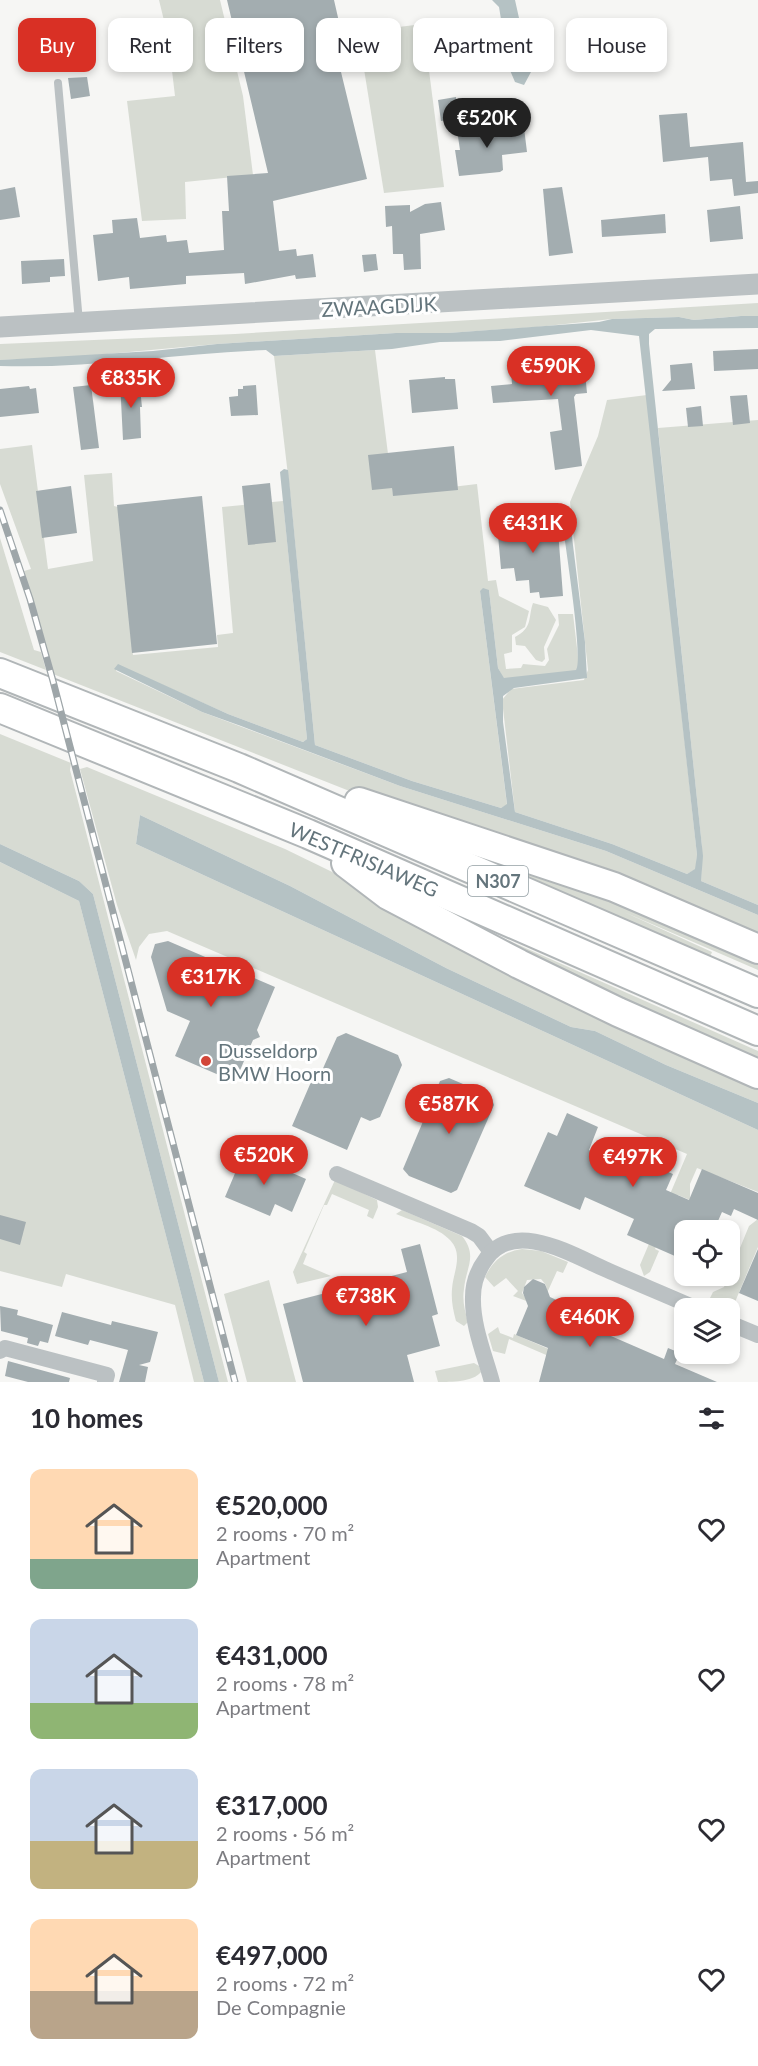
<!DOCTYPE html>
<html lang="en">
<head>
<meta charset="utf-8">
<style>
	:root { --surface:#fff; --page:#f7f7f7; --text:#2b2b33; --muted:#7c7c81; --accent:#d93025 }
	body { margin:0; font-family:Lato,sans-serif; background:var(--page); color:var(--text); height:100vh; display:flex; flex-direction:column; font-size:22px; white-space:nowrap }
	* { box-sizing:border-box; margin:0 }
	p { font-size:20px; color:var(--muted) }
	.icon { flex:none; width:33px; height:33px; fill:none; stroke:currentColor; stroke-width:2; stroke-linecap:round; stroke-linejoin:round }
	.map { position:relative; height:1382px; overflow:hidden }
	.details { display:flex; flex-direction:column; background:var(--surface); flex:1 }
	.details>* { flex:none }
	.top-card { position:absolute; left:18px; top:18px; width:723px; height:54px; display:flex; gap:12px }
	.tools { position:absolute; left:674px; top:1220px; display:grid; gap:12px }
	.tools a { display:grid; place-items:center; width:66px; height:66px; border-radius:12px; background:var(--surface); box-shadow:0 3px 9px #0003; font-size:30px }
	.price { position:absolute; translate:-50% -51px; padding:0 14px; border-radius:21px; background:var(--accent); color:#fff; font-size:20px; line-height:39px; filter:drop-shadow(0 2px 3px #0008) }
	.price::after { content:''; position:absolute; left:50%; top:36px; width:18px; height:14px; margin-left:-9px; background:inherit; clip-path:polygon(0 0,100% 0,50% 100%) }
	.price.current { background:#222; color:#fff }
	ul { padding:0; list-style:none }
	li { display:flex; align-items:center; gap:18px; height:150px; padding:0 30px }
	li span { display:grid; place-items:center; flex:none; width:168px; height:120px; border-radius:12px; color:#555 }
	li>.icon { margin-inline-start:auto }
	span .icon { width:72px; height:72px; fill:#fffc; stroke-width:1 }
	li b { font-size:26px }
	h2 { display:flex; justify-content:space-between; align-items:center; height:72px; padding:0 30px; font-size:26px }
	.tag { padding:0 21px; border-radius:12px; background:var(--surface); box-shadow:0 3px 9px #0003; font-size:21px; line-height:54px }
	.tag.current { background:var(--accent); color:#fff }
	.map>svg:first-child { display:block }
	.green { fill:#d7dbd3 }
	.water { fill:#b5c2c4 }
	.building { fill:#a3adb0 }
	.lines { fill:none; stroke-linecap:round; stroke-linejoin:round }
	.trunk-casing { stroke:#b1b6b8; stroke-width:32 }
	.service { stroke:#bbc1c3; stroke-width:8 }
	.minor { stroke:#bbc1c3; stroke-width:16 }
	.tertiary { stroke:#bbc1c3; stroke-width:21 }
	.trunk { stroke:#fff; stroke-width:28 }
	.rail-casing { stroke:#9ea6a9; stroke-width:7 }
	.rail { stroke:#fff; stroke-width:4.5; stroke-dasharray:14; stroke-linecap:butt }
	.poi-dot { fill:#d24638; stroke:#fff; stroke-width:2 }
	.labels { text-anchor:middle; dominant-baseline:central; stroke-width:6; stroke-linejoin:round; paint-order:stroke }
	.shield { fill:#fff; stroke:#929ea3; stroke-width:1.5 }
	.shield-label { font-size:18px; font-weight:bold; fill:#64757c }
	.street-label { font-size:20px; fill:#64757c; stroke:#fff }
	.poi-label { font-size:20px; fill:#64757c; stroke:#fff; text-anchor:start }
</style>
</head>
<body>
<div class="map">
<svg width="758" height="1382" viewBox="0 0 758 1382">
	<rect width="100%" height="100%" fill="#f6f6f4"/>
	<g class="green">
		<polygon points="159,0 220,0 243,96 253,175 185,182 186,219 142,221 127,101 175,96 168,37"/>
		<polygon points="423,24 444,187 384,193 358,32"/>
		<polygon points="758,303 758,316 743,318 740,316 694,320 679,317 612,319 537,327 448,333 396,333 217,344 63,358 0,360 0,344 235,334"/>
		<polygon points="375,350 393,494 477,484 488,581 496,580 499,596 529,611 525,627 512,635 512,652 504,654 506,669 521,668 523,664 545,666 549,660 547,649 559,625 558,614 573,614 579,665 576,671 504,679 498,668 489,590 480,591 507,805 501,808 412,781 315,745 291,501 274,356"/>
		<polygon points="647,395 697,855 696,869 687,874 612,844 515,812 502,700 511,689 584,680 588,670 570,502 598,436 607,400"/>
		<polygon points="758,420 758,905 701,881 702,847 658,428"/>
		<polygon points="32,445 48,569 93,561 84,475 112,473 114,506 118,507 133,655 218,647 217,635 233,633 222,507 283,501 307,739 303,742 228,714 118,665 116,671 202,712 400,786 606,851 758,915 758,944 385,805 53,674 24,571 31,569 0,484 0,449"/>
		<polygon points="0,538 34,650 41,652 46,670 0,652"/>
		<path d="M533,603l15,4 8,13 -12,27 1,12 -3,3 -6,-2 -11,-14 -9,-1 -1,-8c18,-9 13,-20 18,-34z"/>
		<polygon points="0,734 71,763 70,770 228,1382 219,1382 93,894 79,881 0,844"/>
		<polygon points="87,767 285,849 758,1079 758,1103 666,1065 595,1031 571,1027 446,968 290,886 140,815 136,844 758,1130 758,1192 697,1168 690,1184 690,1200 678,1195 655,1249 659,1251 650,1272 644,1276 640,1265 687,1154 167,931 149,934 139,947 136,960 117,905 80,769"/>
		<polygon points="412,825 758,956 758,970 624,912 712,952 708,962 409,830"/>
		<polygon points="0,862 79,901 204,1382 194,1382 175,1305 66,1274 62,1287 0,1271"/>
		<polygon points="451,915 758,1051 758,1064 636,1010"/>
		<polygon points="335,1180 377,1200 378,1207 373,1219 367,1216 369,1210 332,1194 327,1205 324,1205 304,1252 307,1254 303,1264 331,1276 297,1284 293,1272"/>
		<path d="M402,1210l60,26c16,20 4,31 2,53 -2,12 1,22 4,33l-4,4 -8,-5c-3,-11 -5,-21 -4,-32 1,-17 12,-34 -2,-49 -12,-13 -38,-19 -54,-26z"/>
		<polygon points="758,1219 758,1247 730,1314 729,1308 715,1307 710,1298 713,1292 724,1287 749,1226"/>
		<path d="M522,1249l19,2 27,11 -5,11 -6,-2 -10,22 -1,-8 -5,-6 -14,1 -5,13 7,9 -16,-6 5,-5 -12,-13 -12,9 -9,-10c8,-16 18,-25 37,-28z"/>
		<polygon points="269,1280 296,1382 247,1382 224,1294"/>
		<polygon points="498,1327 500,1333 513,1338 514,1334 625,1382 609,1382 509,1339 505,1354 493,1351 488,1334"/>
		<path d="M474,1363l5,3 2,6c-8,10 -30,10 -43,10l-3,-11z"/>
	</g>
	<g class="water">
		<polygon points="492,0 515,0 531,72 524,85 515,82 509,68 499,7"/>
		<path d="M741,316h17v12l-103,1 -6,5v10l50,474 4,38 -2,25 57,24v10l-152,-64 -206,-65 -159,-60 -39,-14 -88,-43 4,-5 110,50 75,28 4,-3 -27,-267 4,-3 4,1 1,9 26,266 97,36 89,27 6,-4 -27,-213 3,-3 6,2 9,78 6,10 72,-8c8,-12 -12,-130 -14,-153l2,-3 5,-1 16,129 2,36 -73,10 -11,8v26l12,90 97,32 75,30 8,-5 2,-14 -58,-519 -48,-6 -91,11 -60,1 -48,7 -118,7 -8,-6c-89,3 -177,19 -266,16v-6l153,-9 64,-7 179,-11h52l151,-11 13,-3 67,-2 15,3z"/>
		<polygon points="140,815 290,886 446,968 571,1027 595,1031 666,1065 758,1103 758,1130 136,844"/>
		<polygon points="0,844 79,881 93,894 219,1382 204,1382 79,901 0,862"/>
	</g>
	<g class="building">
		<polygon points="227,0 334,0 350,70 341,72 367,179 273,201 279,251 296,249 297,256 313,254 316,277 296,279 295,275 245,284 244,273 186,276 186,284 130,289 129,277 98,281 93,235 113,233 112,220 137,218 140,238 166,235 167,242 187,240 189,253 224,250 222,211 229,211 227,176 268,173"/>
		<polygon points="87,77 90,96 71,99 68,78"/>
		<polygon points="456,97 459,118 441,121 438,100"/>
		<polygon points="687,113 690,147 743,142 746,182 758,181 758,193 734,196 732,179 710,181 708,157 663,162 659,115"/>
		<polygon points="498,124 499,132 524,128 527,152 502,155 503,170 500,172 459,176 455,150 460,150 457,130"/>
		<polygon points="15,187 20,217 0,220 0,190"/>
		<polygon points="562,187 573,253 549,256 543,189"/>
		<polygon points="441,202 445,230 420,234 421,269 404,270 403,254 393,254 392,226 386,227 385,206 410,205 410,212 425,204"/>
		<polygon points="740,206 743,239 710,242 707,210"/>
		<polygon points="665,214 666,233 602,237 601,220"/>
		<polygon points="376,254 378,270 364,272 362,255"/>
		<polygon points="64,259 65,276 50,277 50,282 22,284 21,261"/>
		<polygon points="758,349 758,369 714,371 713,351"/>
		<polygon points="583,352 587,393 576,394 574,397 582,466 555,470 550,432 562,430 558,399 493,403 491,386 512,384 510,360"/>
		<polygon points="692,363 695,389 662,391 671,380 670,365"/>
		<polygon points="445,377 445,379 455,379 458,409 412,413 409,380"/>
		<polygon points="139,379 142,407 140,407 141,438 123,440 120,381"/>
		<polygon points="91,385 99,448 81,450 73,387"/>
		<polygon points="256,385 258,415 231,416 229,397 238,396 238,389 243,389 243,386"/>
		<polygon points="29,386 30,389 36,388 39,413 0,417 0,389"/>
		<polygon points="747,395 750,423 733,425 730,396"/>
		<polygon points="701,406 703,426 688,427 686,408"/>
		<polygon points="454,446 458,490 393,496 392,488 372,490 368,455"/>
		<polygon points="270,483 276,542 248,545 242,486"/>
		<polygon points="71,486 77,533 42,538 36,491"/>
		<polygon points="202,496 217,644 132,653 117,505"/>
		<polygon points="536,505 537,512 543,511 547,531 558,530 563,596 540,598 539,592 530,593 529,580 516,581 514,568 501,569 498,535 504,528 524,526 522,506"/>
		<polygon points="168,941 275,987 257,1030 260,1037 253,1040 235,1082 175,1056 190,1021 167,1011 151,957 155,944"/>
		<polygon points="346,1033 398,1055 402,1065 380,1117 370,1121 361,1117 347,1150 292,1126 311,1082 316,1084 337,1037"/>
		<polygon points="449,1078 491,1096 494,1105 457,1190 451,1193 409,1176 403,1169 440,1081"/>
		<polygon points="567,1113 598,1127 589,1150 617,1162 624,1147 630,1144 651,1153 656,1167 673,1174 666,1190 689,1200 702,1169 758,1193 758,1220 734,1209 731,1216 722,1212 714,1230 684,1230 684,1260 627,1235 634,1219 585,1197 580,1210 524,1186 548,1132 557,1136"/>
		<polygon points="244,1152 306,1179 292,1212 275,1204 270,1216 225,1197"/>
		<polygon points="0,1215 26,1222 20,1245 0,1239"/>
		<polygon points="420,1244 438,1314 432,1316 440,1346 407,1355 414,1382 303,1382 283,1304 407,1272 401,1249"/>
		<polygon points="758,1249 758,1301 739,1293"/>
		<polygon points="533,1279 545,1284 550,1297 578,1310 574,1320 664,1359 668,1348 680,1353 675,1364 717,1382 539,1382 548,1348 516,1335 528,1306 523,1293 524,1287"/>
		<polygon points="0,1306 18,1310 17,1315 53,1325 48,1343 40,1341 38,1346 27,1343 28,1338 1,1331"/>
		<polygon points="62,1312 111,1325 112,1321 158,1332 150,1362 139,1365 148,1367 145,1382 119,1382 128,1350 90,1340 88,1345 55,1336"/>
		<polygon points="8,1361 70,1378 69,1382 28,1382 5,1376"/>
	</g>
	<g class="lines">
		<g class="trunk-casing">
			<g id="trunk">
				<polyline points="0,673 239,768 758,993"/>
				<polyline points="0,708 308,834 758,1031"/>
				<polyline points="359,802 614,887 758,949"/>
				<polyline points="346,863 388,895 519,964 618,1012 758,1074"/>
			</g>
		</g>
		<polyline class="service" points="58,83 79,322"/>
		<g class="minor">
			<polyline points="337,1174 471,1231 479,1236 491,1252"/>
			<polyline points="729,1323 758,1335"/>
			<polyline points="0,1351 5,1348 107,1375 105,1382"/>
			<path d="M492,1382c-7,-26 -20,-57 -19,-85 0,-14 4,-26 13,-38 28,-41 88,-3 121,11 29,13 59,25 88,38"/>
		</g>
		<polyline class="tertiary" points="0,327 758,284"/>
		<use href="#trunk" class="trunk"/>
		<g class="rail-casing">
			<polyline id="rail" points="0,510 30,599 53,681 235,1382"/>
		</g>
		<use href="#rail" class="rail"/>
	</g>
	<circle class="poi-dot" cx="206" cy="1061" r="6"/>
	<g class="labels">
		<rect class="shield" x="468" y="866" width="60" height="30" rx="4.5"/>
		<g class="shield-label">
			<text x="498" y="881">N307</text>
		</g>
		<g class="street-label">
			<text transform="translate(379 306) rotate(-3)">ZWAAGDIJK</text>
			<text transform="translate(364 859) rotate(23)">WESTFRISIAWEG</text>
		</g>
		<g class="poi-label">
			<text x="218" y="1050">Dusseldorp<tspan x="218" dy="23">BMW Hoorn</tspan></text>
		</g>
	</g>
</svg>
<div class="tools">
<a><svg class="icon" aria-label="locate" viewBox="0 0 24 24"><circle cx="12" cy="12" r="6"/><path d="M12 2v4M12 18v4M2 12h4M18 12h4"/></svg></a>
<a><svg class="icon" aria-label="layers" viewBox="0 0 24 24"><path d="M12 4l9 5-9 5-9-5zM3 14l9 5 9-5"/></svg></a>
</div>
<b class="price current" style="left:487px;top:149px">€520K</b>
<b class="price" style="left:551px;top:397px">€590K</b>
<b class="price" style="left:131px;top:409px">€835K</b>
<b class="price" style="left:533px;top:554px">€431K</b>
<b class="price" style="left:211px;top:1008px">€317K</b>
<b class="price" style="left:449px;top:1135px">€587K</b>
<b class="price" style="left:264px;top:1186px">€520K</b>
<b class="price" style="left:633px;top:1188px">€497K</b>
<b class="price" style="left:366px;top:1327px">€738K</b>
<b class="price" style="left:590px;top:1348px">€460K</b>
<div class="top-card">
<a class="tag current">Buy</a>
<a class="tag">Rent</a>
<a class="tag">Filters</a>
<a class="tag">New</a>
<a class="tag">Apartment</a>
<a class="tag">House</a>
</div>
</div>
<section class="details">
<h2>10 homes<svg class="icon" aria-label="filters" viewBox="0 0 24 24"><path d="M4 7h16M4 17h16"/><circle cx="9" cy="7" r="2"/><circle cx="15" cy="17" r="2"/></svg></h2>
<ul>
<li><span style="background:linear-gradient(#ffd9b3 75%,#7fa58c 0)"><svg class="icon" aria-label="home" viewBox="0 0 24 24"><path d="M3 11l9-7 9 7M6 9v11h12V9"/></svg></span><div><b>€520,000</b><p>2 rooms · 70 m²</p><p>Apartment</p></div><svg class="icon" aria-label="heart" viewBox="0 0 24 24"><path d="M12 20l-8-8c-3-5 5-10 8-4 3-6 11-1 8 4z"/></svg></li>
<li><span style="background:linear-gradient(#c9d6e8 70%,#8fb573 0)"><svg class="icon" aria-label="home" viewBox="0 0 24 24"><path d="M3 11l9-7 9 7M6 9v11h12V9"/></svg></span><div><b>€431,000</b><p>2 rooms · 78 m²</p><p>Apartment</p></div><svg class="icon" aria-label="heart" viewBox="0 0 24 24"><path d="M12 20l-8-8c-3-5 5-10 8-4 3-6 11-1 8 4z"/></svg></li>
<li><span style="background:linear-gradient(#c9d6e8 60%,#c2b280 0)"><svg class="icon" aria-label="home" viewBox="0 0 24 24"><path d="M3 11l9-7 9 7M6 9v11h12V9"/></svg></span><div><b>€317,000</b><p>2 rooms · 56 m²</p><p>Apartment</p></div><svg class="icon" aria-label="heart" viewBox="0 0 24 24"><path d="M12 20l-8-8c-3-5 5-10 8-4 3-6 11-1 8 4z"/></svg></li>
<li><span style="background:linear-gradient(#ffd9b3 60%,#b9a48a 0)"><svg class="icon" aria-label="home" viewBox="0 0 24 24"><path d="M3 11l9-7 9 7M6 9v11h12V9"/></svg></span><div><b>€497,000</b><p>2 rooms · 72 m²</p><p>De Compagnie</p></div><svg class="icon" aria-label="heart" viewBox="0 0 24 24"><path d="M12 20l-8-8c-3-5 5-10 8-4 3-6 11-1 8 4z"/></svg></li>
</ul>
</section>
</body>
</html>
